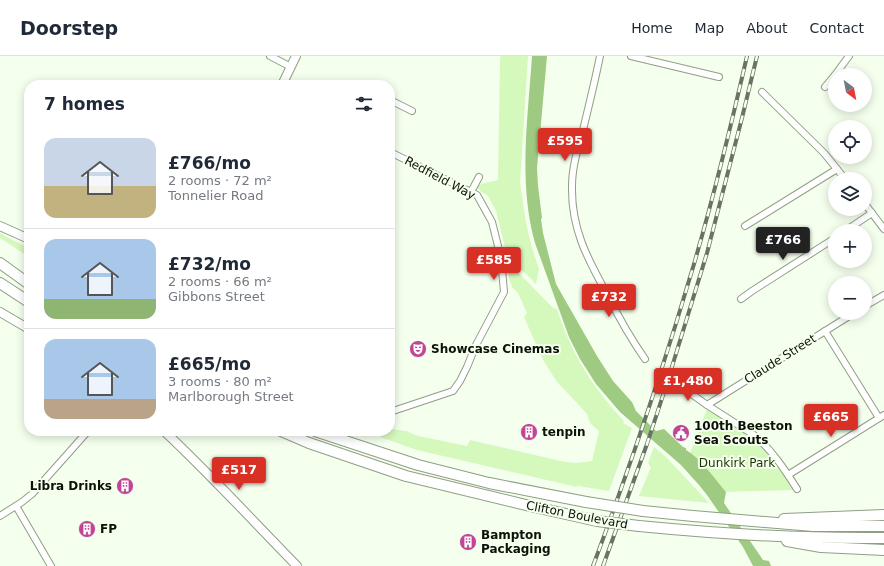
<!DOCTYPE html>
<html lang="en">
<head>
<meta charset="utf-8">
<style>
	:root { --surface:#fff; --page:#f2f2f3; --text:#1f2937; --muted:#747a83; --line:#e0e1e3; --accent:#d93025 }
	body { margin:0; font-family:"DejaVu Sans",sans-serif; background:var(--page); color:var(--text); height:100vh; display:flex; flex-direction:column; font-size:15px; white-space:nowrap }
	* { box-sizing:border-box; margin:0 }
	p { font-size:13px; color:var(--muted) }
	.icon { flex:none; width:22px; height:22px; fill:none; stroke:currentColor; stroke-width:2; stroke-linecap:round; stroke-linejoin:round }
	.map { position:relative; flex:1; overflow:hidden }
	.drawer { position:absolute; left:24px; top:24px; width:371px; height:356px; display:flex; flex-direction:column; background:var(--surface); border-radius:16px; box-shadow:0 2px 10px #0003 }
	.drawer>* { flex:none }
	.needle { width:26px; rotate:148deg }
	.fabs { position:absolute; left:828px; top:12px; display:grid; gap:8px }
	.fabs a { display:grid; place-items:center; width:44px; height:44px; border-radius:50%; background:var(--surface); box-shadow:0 2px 10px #0003; font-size:20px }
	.price { position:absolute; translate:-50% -34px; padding:0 9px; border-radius:4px; background:var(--accent); color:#fff; font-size:13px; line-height:26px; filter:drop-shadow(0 1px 2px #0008) }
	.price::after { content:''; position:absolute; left:50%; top:24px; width:12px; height:9px; margin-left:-6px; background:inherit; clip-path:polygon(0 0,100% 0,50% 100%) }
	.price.active { background:#222; color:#fff }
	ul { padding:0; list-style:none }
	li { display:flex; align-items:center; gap:12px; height:100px; padding:0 20px }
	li+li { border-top:1px solid var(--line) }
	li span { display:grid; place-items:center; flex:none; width:112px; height:80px; border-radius:12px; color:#555 }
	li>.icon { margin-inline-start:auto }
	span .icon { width:48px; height:48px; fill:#fffc; stroke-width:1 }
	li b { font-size:17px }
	h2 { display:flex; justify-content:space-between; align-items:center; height:48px; padding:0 20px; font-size:17px }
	header { display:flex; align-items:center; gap:24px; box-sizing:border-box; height:56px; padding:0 20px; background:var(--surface); border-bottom:1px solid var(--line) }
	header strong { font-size:19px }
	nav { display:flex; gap:22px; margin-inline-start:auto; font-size:14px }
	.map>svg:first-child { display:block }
	.green { fill:#d5f8bd }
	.water { fill:#9fca81 }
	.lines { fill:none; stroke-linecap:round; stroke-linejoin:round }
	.minor-casing { stroke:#8f9f85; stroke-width:8 }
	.tertiary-casing { stroke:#8f9f85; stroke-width:10 }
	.trunk-casing { stroke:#8f9f85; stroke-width:12 }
	.minor { stroke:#fff; stroke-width:6 }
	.tertiary { stroke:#fff; stroke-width:8 }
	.trunk { stroke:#fff; stroke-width:10 }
	.rail-casing { stroke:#6a7165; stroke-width:4 }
	.rail { stroke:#f4ffed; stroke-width:2.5; stroke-dasharray:8; stroke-linecap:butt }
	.trunk-bridge-casing { stroke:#8f9f85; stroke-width:12; stroke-linecap:butt }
	.trunk-bridge { stroke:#fff; stroke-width:10 }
	.labels { text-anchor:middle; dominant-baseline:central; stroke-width:4; stroke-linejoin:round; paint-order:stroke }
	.street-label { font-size:12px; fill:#0c1108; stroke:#f4ffed }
	.poi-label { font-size:12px; font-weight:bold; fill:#0c1108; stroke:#f4ffed; text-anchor:start }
	.park-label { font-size:12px; fill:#1a3400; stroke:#f4ffed }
</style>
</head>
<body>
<header>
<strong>Doorstep</strong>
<nav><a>Home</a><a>Map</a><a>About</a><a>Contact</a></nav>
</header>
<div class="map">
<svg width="884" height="510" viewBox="0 0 884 510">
	<rect width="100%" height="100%" fill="#f4ffed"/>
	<g class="green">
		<polygon points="501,0 528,0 520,127 526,167 532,192 539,213 536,228 508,200 505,191 496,155 488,140 480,135 477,131 481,128 498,124 500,3"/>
		<polygon points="0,177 20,188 29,191 29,201 0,182"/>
		<path d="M508,206l45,46 4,1c14,44 35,78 67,112l-1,2 9,5 -23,63 -31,-5 -1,-2v3l-160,-37 -37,-13 4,-6h6v-2l16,2 12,5 49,10 3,-6 95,22 11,1 16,-2 7,-30 -9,-8 -3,-9 -10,-11 -20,-21 -14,-22 -19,-43 3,-4 -9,-20 -6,-6 -3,-9z"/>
		<path d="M707,353c12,7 27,14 38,23 20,16 34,37 48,58l-68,2 -18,-22 -17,-17z"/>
		<polygon points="654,391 665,400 709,447 639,440 651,411 648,407"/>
	</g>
	<path class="water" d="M532,0h15l-10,112 1,18 4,32 -1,1 2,14 13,51 41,72 16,25 18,20 1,1 4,9 20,20 8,-2 19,18 3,1v2c14,8 29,29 40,42l-2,11 39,57 6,1 2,5h-18l-10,-19 -36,-52 -8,-10 -18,-20 -61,-53 -24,-28 -16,-25 -11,-22 -34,-94c-17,-61 -7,-125 -3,-187z"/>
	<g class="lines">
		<g class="minor-casing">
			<g id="minor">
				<polyline points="270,0 291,11"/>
				<path d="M600,0c-5,25 -11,49 -17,74 -5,18 -11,37 -11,56 -1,42 15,72 35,108 11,22 24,45 38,65"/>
				<polyline points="631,0 719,21"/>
				<polyline points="835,19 849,0"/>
				<polyline points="373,28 376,29"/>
				<polyline points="825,31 835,19"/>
				<polyline points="762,36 824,97 845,123"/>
				<polyline points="390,44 412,55"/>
				<polyline points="390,96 477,139 492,166 501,202 504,236 476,289 467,311 460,325 453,335 390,356"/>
				<polyline points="471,136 479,121"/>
				<polyline points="865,148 884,173"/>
				<polyline points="745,170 837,113"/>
				<polyline points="845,175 872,157"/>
				<polyline points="741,243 752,235 835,182"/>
				<polyline points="865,250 884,239"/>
				<polyline points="825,275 879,362"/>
				<path d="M679,329l28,20 47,30c18,15 31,35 43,54"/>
				<polyline points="707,349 854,257"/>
				<polyline points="788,419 884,359"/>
				<polyline points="16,450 51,510"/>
				<polyline points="0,460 22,446 32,438 88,375"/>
			</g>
		</g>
		<g class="tertiary-casing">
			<g id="tertiary">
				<polyline points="282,29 296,0"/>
				<polyline points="0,170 29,183"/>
				<polyline points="0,256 29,273"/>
				<path d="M164,375c46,43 89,90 133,135"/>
			</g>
		</g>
		<g class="trunk-casing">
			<g id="trunk">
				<polyline points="0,207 29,228"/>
				<polyline points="0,227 29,246"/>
				<polyline points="281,375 309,387 406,420 530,450 597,465"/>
				<polyline points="315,375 418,409 489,427 586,446"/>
				<polyline points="643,455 693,460 813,470 884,470"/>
				<polyline points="784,463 884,459"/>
				<path d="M639,470c82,8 163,13 245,12"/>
				<polyline points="787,485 821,491 884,494"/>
			</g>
		</g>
		<use href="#minor" class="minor"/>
		<use href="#tertiary" class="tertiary"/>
		<use href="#trunk" class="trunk"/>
		<g class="rail-casing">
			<g id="rail">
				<path d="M593,510c37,-99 71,-200 101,-302 20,-69 37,-138 53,-208"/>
				<polyline points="603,510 647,388 667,327 707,197 742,62 757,0"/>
			</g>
		</g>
		<use href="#rail" class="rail"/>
		<g class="trunk-bridge-casing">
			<g id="trunk-bridge">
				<polyline points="586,446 643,455"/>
				<polyline points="597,465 639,470"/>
			</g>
		</g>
		<use href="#trunk-bridge" class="trunk-bridge"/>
	</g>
	<defs>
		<g id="theatre-disc" transform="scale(0.9)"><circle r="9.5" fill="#c04597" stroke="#f4ffed"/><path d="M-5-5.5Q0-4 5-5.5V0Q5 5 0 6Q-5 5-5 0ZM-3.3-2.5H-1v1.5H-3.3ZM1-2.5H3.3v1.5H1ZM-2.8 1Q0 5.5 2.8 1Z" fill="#fff"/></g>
		<g id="building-disc" transform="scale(0.9)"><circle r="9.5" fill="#c04597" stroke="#f4ffed"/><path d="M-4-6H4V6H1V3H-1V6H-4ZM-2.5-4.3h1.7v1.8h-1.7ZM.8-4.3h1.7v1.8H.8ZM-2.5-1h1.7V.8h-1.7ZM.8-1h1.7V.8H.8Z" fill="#fff"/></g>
		<g id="civic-disc" transform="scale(0.9)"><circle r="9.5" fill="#c04597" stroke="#f4ffed"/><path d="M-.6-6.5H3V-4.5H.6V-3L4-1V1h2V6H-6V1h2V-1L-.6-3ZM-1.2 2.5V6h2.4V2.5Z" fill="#fff"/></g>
	</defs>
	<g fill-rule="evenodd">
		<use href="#theatre-disc" x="418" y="293"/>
		<use href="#building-disc" x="529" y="376"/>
		<use href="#civic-disc" x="681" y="377"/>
		<use href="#building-disc" x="125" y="430"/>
		<use href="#building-disc" x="87" y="473"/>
		<use href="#building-disc" x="468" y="486"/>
	</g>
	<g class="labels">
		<g class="street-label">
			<text transform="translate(440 122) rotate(28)">Redfield Way</text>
			<text transform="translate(780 303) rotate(-32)">Claude Street</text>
			<text transform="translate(577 459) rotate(11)">Clifton Boulevard</text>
		</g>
		<g class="poi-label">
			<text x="431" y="293">Showcase Cinemas</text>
			<text x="694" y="370">100th Beeston<tspan x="694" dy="14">Sea Scouts</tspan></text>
			<text x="542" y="376">tenpin</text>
			<text x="112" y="430" text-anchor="end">Libra Drinks</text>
			<text x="100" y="473">FP</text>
			<text x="481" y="479">Bampton<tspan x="481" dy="14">Packaging</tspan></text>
		</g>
		<g class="park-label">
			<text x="737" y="407">Dunkirk Park</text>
		</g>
	</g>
</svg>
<div class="fabs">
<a><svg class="needle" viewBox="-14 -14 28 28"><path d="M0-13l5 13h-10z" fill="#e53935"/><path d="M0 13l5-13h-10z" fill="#747a83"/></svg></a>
<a><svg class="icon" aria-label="locate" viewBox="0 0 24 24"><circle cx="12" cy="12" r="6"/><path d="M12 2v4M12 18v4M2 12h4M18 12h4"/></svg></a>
<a><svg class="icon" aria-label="layers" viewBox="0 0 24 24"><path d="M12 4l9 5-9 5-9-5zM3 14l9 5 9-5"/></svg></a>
<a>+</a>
<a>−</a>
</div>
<b class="price" style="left:565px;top:106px">£595</b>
<b class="price active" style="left:783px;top:205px">£766</b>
<b class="price" style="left:494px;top:225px">£585</b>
<b class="price" style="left:609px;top:262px">£732</b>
<b class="price" style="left:688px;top:346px">£1,480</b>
<b class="price" style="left:831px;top:382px">£665</b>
<b class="price" style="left:239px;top:435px">£517</b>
<section class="drawer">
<h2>7 homes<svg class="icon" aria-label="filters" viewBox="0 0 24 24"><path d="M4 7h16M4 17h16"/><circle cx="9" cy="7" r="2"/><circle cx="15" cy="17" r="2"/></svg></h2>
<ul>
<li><span style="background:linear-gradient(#c9d6e8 60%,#c2b280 0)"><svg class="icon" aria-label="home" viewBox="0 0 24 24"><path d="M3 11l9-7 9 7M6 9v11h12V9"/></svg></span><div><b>£766/mo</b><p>2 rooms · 72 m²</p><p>Tonnelier Road</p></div></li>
<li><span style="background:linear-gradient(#a9c7e8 75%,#8fb573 0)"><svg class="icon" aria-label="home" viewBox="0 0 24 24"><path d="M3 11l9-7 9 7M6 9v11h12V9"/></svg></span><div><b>£732/mo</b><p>2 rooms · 66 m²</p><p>Gibbons Street</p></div></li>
<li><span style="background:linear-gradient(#a9c7e8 75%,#b9a48a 0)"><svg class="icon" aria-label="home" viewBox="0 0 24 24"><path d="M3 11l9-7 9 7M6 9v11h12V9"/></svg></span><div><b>£665/mo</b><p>3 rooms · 80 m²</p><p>Marlborough Street</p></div></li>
</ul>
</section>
</div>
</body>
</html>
